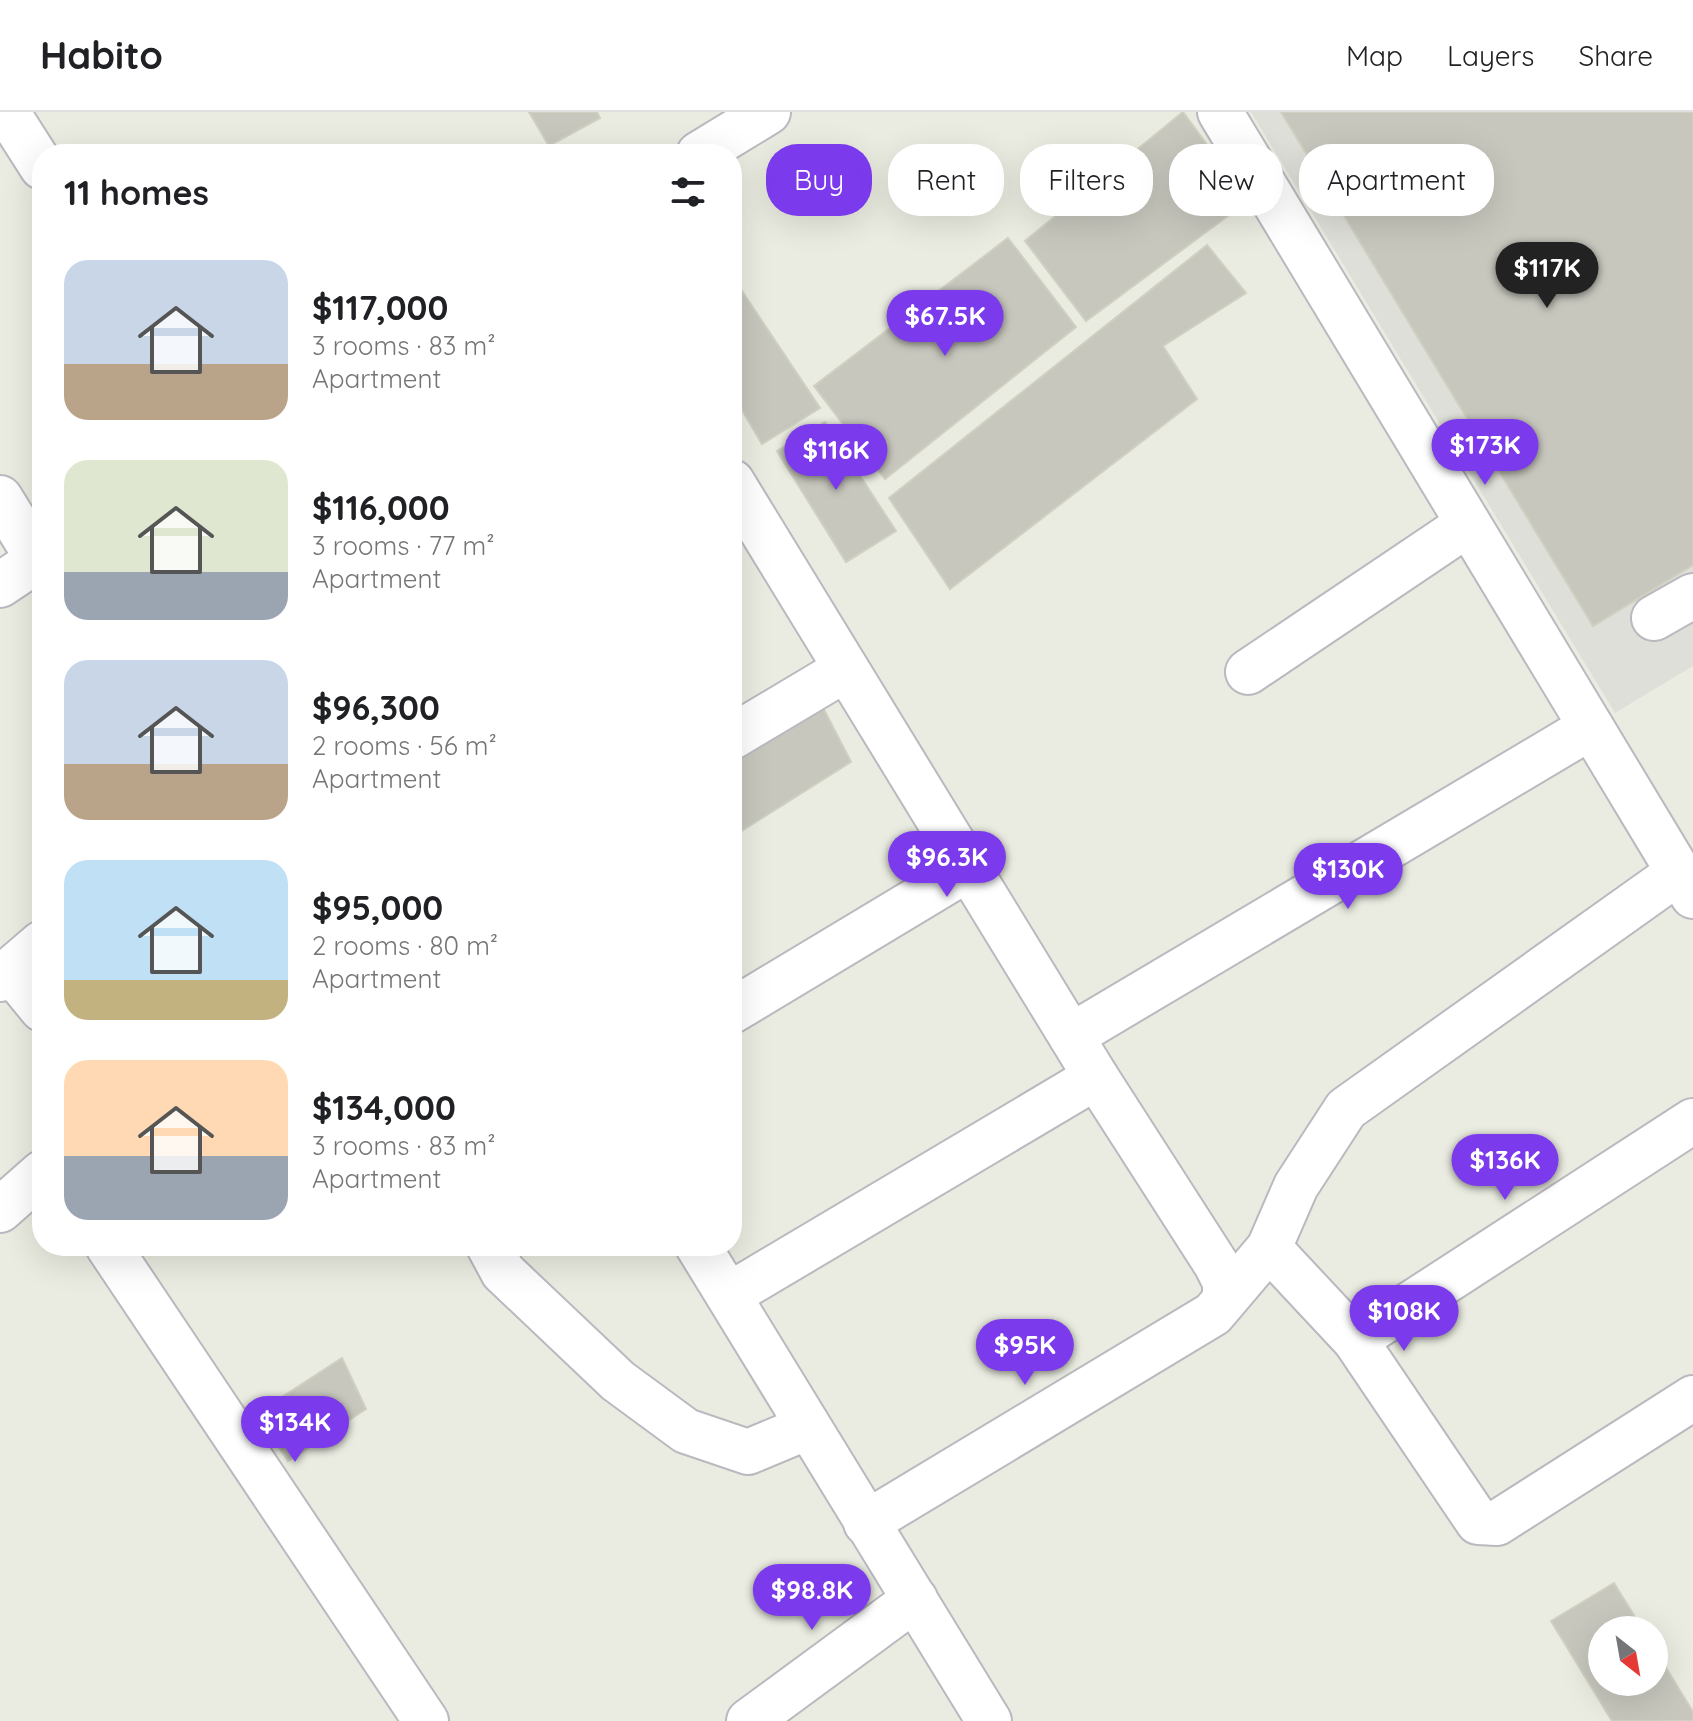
<!DOCTYPE html>
<html lang="en">
<head>
<meta charset="utf-8">
<style>
	:root { --surface:#fff; --page:#f2f2f2; --text:#202124; --muted:#757577; --line:#e0e0e0; --accent:#7c3aed }
	body { margin:0; font-family:Quicksand,sans-serif; background:var(--page); color:var(--text); height:100vh; display:flex; flex-direction:column; font-size:30px; white-space:nowrap }
	* { box-sizing:border-box; margin:0 }
	p { font-size:26px; color:var(--muted) }
	.icon { flex:none; width:44px; height:44px; fill:none; stroke:currentColor; stroke-width:2; stroke-linecap:round; stroke-linejoin:round }
	.map { position:relative; flex:1; overflow:hidden }
	.panel { position:absolute; left:32px; top:32px; width:710px; height:1112px; display:flex; flex-direction:column; background:var(--surface); border-radius:32px; box-shadow:0 8px 32px #0002 }
	.panel>* { flex:none }
	.banner { position:absolute; left:766px; top:32px; width:760px; height:72px; display:flex; gap:16px }
	.needle { width:52px; rotate:149deg }
	.controls { position:absolute; left:1588px; top:1504px; display:grid; gap:16px }
	.controls a { display:grid; place-items:center; width:80px; height:80px; border-radius:50%; background:var(--surface); box-shadow:0 8px 32px #0002; font-size:40px }
	.price { position:absolute; translate:-50% -68px; padding:0 18px; border-radius:28px; background:var(--accent); color:#fff; font-size:26px; line-height:52px; filter:drop-shadow(0 2px 4px #0008) }
	.price::after { content:''; position:absolute; left:50%; top:48px; width:24px; height:18px; margin-left:-12px; background:inherit; clip-path:polygon(0 0,100% 0,50% 100%) }
	.price.selected { background:#222; color:#fff }
	ul { padding:0; list-style:none }
	li { display:flex; align-items:center; gap:24px; height:200px; padding:0 32px }
	li span { display:grid; place-items:center; flex:none; width:224px; height:160px; border-radius:24px; color:#555 }
	li>.icon { margin-inline-start:auto }
	span .icon { width:96px; height:96px; fill:#fffc; stroke-width:1 }
	li b { font-size:34px }
	h2 { display:flex; justify-content:space-between; align-items:center; height:96px; padding:0 32px; font-size:34px }
	.tag { padding:0 28px; border-radius:32px; background:var(--surface); box-shadow:0 8px 32px #0002; font-size:28px; line-height:72px }
	.tag.selected { background:var(--accent); color:#fff }
	header { display:flex; align-items:center; gap:48px; box-sizing:border-box; height:112px; padding:0 40px; background:var(--surface); border-bottom:2px solid var(--line) }
	header strong { font-size:38px }
	nav { display:flex; gap:44px; margin-inline-start:auto; font-size:28px }
	.map>svg:first-child { display:block }
	.industrial { fill:#dfdfd9 }
	.building { fill:#c7c7be; stroke:#cfd0c0; stroke-width:2 }
	.lines { fill:none; stroke-linecap:round; stroke-linejoin:round }
	.minor-casing { stroke:#b9b9bf; stroke-width:48 }
	.minor { stroke:#fff; stroke-width:44 }
</style>
</head>
<body>
<header>
<strong>Habito</strong>
<nav><a>Map</a><a>Layers</a><a>Share</a></nav>
</header>
<div class="map">
<svg width="1693" height="1609" viewBox="0 0 1693 1609">
	<rect width="100%" height="100%" fill="#eaece1"/>
	<polygon class="industrial" points="1251,0 1693,0 1693,554 1615,601"/>
	<g class="building">
		<polygon points="529,0 597,0 600,6 549,34"/>
		<polygon points="1183,0 1248,89 1086,209 1025,129"/>
		<polygon points="1281,0 1693,0 1693,453 1593,514"/>
		<polygon points="1008,126 1076,215 885,367 814,274"/>
		<polygon points="1207,133 1246,181 1163,234 1197,287 950,477 889,386"/>
		<polygon points="736,170 820,296 762,332 732,281 732,173"/>
		<polygon points="825,310 896,419 846,450 777,339"/>
		<polygon points="818,586 851,650 732,725 732,638"/>
		<polygon points="342,1246 366,1297 288,1349 256,1302"/>
		<polygon points="1614,1471 1643,1518 1602,1518 1602,1570 1654,1570 1654,1536 1693,1600 1693,1609 1612,1609 1551,1509"/>
	</g>
	<g class="lines">
		<g class="minor-casing">
			<g id="minor">
				<polyline points="7,0 42,55"/>
				<polyline points="1220,0 1693,784"/>
				<polyline points="699,42 768,0"/>
				<polyline points="732,370 1096,965 1216,1152 1225,1170 1225,1185"/>
				<polyline points="0,386 38,447"/>
				<polyline points="0,473 42,445"/>
				<polyline points="1654,506 1693,484"/>
				<polyline points="1248,560 1468,412"/>
				<polyline points="732,625 846,557"/>
				<polyline points="10,858 42,897"/>
				<polyline points="0,867 42,831"/>
				<polyline points="732,899 968,757"/>
				<polyline points="1071,924 1591,615"/>
				<polyline points="0,1098 42,1061"/>
				<polyline points="108,1134 426,1609"/>
				<polyline points="489,1134 503,1160 618,1269 686,1319 748,1340 808,1315"/>
				<polyline points="698,1134 989,1609"/>
				<polyline points="1269,1136 1355,1228 1478,1410 1497,1411 1693,1286"/>
				<polyline points="729,1183 1096,965"/>
				<polyline points="1355,1228 1693,1009"/>
				<polyline points="866,1411 1213,1202 1269,1136 1296,1074 1346,997 1679,760"/>
				<polyline points="749,1609 915,1487"/>
			</g>
		</g>
		<use href="#minor" class="minor"/>
	</g>
</svg>
<div class="controls">
<a><svg class="needle" viewBox="-14 -14 28 28"><path d="M0-13l5 13h-10z" fill="#e53935"/><path d="M0 13l5-13h-10z" fill="#757577"/></svg></a>
</div>
<b class="price selected" style="left:1547px;top:198px">$117K</b>
<b class="price" style="left:945px;top:246px">$67.5K</b>
<b class="price" style="left:1485px;top:375px">$173K</b>
<b class="price" style="left:836px;top:380px">$116K</b>
<b class="price" style="left:947px;top:787px">$96.3K</b>
<b class="price" style="left:1348px;top:799px">$130K</b>
<b class="price" style="left:1505px;top:1090px">$136K</b>
<b class="price" style="left:1404px;top:1241px">$108K</b>
<b class="price" style="left:1025px;top:1275px">$95K</b>
<b class="price" style="left:295px;top:1352px">$134K</b>
<b class="price" style="left:812px;top:1520px">$98.8K</b>
<div class="banner">
<a class="tag selected">Buy</a>
<a class="tag">Rent</a>
<a class="tag">Filters</a>
<a class="tag">New</a>
<a class="tag">Apartment</a>
</div>
<section class="panel">
<h2>11 homes<svg class="icon" aria-label="filters" viewBox="0 0 24 24"><path d="M4 7h16M4 17h16"/><circle cx="9" cy="7" r="2"/><circle cx="15" cy="17" r="2"/></svg></h2>
<ul>
<li><span style="background:linear-gradient(#c9d6e8 65%,#b9a48a 0)"><svg class="icon" aria-label="home" viewBox="0 0 24 24"><path d="M3 11l9-7 9 7M6 9v11h12V9"/></svg></span><div><b>$117,000</b><p>3 rooms · 83 m²</p><p>Apartment</p></div></li>
<li><span style="background:linear-gradient(#dfe7d0 70%,#9aa5b1 0)"><svg class="icon" aria-label="home" viewBox="0 0 24 24"><path d="M3 11l9-7 9 7M6 9v11h12V9"/></svg></span><div><b>$116,000</b><p>3 rooms · 77 m²</p><p>Apartment</p></div></li>
<li><span style="background:linear-gradient(#c9d6e8 65%,#b9a48a 0)"><svg class="icon" aria-label="home" viewBox="0 0 24 24"><path d="M3 11l9-7 9 7M6 9v11h12V9"/></svg></span><div><b>$96,300</b><p>2 rooms · 56 m²</p><p>Apartment</p></div></li>
<li><span style="background:linear-gradient(#bfe0f5 75%,#c2b280 0)"><svg class="icon" aria-label="home" viewBox="0 0 24 24"><path d="M3 11l9-7 9 7M6 9v11h12V9"/></svg></span><div><b>$95,000</b><p>2 rooms · 80 m²</p><p>Apartment</p></div></li>
<li><span style="background:linear-gradient(#ffd9b3 60%,#9aa5b1 0)"><svg class="icon" aria-label="home" viewBox="0 0 24 24"><path d="M3 11l9-7 9 7M6 9v11h12V9"/></svg></span><div><b>$134,000</b><p>3 rooms · 83 m²</p><p>Apartment</p></div></li>
</ul>
</section>
</div>
</body>
</html>
